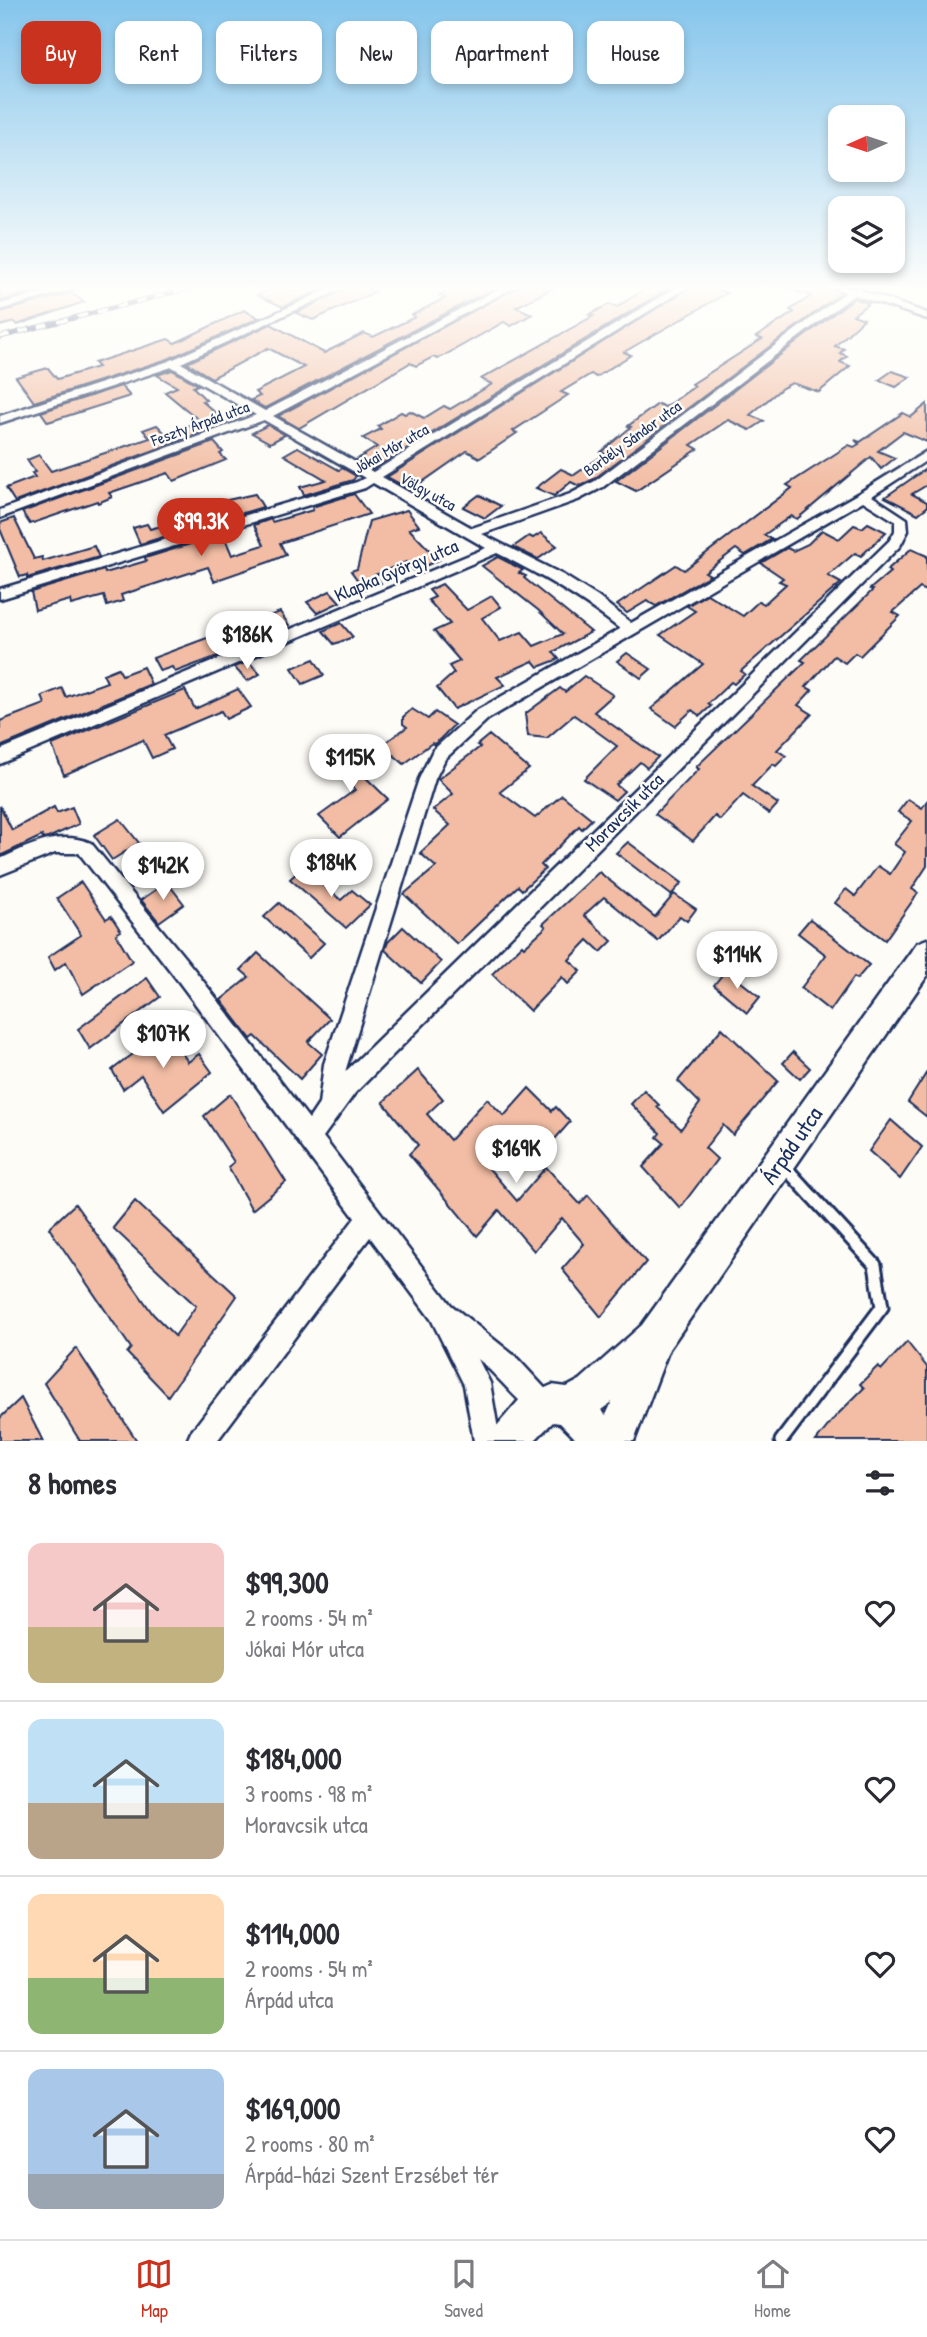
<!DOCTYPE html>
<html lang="en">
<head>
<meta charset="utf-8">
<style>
	:root { --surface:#fff; --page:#f7f7f7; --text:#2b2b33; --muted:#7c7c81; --line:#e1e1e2; --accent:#c8321e }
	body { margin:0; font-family:"Patrick Hand",sans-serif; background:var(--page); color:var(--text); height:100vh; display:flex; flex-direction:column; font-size:26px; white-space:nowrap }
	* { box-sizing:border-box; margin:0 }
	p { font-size:23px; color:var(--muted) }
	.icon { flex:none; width:38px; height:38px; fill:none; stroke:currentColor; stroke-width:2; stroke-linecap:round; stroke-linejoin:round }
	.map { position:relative; height:1441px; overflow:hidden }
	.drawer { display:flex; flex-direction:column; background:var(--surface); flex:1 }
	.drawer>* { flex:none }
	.hud { position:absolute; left:21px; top:21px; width:886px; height:63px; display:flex; gap:14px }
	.needle { width:46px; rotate:267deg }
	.tools { position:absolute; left:828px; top:105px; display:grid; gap:14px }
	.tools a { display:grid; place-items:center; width:77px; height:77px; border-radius:14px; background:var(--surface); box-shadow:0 4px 10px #0003; font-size:35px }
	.price { position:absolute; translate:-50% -60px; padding:0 16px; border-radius:24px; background:#fff; color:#222; font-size:23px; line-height:46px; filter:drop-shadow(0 2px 4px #0008) }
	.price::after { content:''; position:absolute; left:50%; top:42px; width:21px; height:16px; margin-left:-10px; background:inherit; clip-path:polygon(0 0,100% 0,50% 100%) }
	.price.selected { background:var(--accent); color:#fff }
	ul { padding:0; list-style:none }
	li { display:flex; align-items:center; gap:21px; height:175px; padding:0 28px }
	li+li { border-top:2px solid var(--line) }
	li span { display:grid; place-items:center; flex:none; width:196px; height:140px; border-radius:14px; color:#555 }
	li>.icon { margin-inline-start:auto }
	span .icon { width:84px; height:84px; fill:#fffc; stroke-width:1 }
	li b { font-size:30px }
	h2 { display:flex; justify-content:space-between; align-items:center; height:84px; padding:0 28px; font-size:30px }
	.chip { padding:0 24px; border-radius:14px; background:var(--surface); box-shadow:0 4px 10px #0003; font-size:24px; line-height:63px }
	.chip.selected { background:var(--accent); color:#fff }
	.tabs { display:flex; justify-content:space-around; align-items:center; height:98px; border-top:2px solid var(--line); background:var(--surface); font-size:19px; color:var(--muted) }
	.tabs a { display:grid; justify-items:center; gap:4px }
	.tabs .selected { color:var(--accent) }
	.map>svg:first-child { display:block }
	.building { fill:#f2bda4; stroke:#1b2f5e; stroke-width:2 }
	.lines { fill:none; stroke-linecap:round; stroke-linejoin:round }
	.lane-casing { stroke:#1b2f5e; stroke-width:17 }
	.street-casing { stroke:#1b2f5e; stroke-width:5 }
	.secondary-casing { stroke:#1b2f5e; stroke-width:5 }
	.lane { stroke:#fdfcf7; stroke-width:11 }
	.street { fill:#fdfcf7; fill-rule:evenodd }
	.secondary { fill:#fdfcf7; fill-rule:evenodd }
	.rail-casing { stroke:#1b2f5e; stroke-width:5 }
	.rail { stroke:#fdfcf7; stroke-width:3.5; stroke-dasharray:10; stroke-linecap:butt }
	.labels { text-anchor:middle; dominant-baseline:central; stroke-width:5; stroke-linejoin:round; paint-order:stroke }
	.far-street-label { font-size:16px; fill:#1b2f5e; stroke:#fdfcf7 }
	.street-label { font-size:19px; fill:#1b2f5e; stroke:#fdfcf7 }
	.near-street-label { font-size:23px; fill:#1b2f5e; stroke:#fdfcf7 }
</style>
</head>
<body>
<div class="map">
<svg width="927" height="1441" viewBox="0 0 927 1441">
	<rect width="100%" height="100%" fill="#fdfcf7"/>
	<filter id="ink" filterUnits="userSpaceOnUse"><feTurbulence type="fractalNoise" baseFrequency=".0143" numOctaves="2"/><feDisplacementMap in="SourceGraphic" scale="14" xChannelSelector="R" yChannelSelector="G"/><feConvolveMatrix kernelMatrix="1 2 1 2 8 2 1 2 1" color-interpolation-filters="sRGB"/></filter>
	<g filter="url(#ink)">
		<g class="building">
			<polygon points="0,285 44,285 48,288 0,301"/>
			<polygon points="310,285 331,285 283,307 257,295 277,286 290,291"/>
			<polygon points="352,285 360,285 375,292 313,320 296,313"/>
			<polygon points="458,285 500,285 265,408 251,400 260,396 255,392 304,367 268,348 212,378 187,363 271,324 324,353 364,333 373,337 415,317 412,315 445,298 439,295"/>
			<polygon points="521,285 559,285 516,307 532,314 511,326 504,322 438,359 433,357 416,366 410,363 299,428 278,416"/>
			<polygon points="651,285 674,285 373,469 356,460 377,447 363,438 381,429 378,426 401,412 405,414 410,411 424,418 444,406 450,409 492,384 481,379 593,316 589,315 609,304 617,307"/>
			<polygon points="694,285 706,285 727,293 624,352 631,355 596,377 591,374 561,392 568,395 513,431 517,433 480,458 467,451 411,490 387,477"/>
			<polygon points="789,285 828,285 841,293 594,479 579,486 571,482 554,496 536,488 561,469 574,475 605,454 601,452 631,427 628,426 658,404 665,407 695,386 692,384 762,339 756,337 794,312 790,310 811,296 788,288"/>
			<polygon points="71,293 84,302 17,325 14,322 0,326 0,312"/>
			<polygon points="854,298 869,303 853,315 864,319 835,346 844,349 840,353 847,356 840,362 850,366 819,392 792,383 782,388 750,415 764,421 750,430 728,420 691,445 698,449 636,491 616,481"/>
			<polygon points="244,310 259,318 168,359 34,402 16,377 48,368 57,379 98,367 94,363 168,339 175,343"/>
			<polygon points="172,370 198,385 193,387 206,400 202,401 227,423 15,502 6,488 35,477 32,473 35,472 27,460 39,455 51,471 150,438 143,430 157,425 166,434 200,421 165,392 177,387 157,375"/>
			<polygon points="892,371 910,377 896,387 879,380"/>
			<polygon points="121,386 130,396 48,422 41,412"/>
			<polygon points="927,404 927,442 903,432 878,451 895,458 881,469 871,457 797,519 791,516 764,535 772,539 745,555 736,549 705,572 710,575 656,606 647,601 627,613 617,605 676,565 684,570 792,488 787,485 849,445 854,447 859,444 855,440 860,442 903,413 911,417"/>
			<polygon points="268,425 285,435 270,443 252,433"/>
			<polygon points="214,442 223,452 220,454 226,460 174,481 168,473 109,493 112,497 98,503 97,501 30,524 22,512"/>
			<polygon points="298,447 339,470 342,468 356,476 353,480 304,495 300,487 326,480 284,455"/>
			<polygon points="927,468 927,485 912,494 927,502 927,507 918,514 885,497"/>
			<polygon points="255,494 263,507 140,544 133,528 147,524 150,529 195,517 191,508"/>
			<polygon points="354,494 369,514 280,543 286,555 269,562 214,581 208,567 121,595 123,601 107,606 104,596 71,605 70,600 35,610 31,592 104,570 105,573 146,561 145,558 223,534 232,555 264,545 254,525 271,519 272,522 313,510 312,507"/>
			<polygon points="479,495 501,506 485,518 463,507"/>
			<polygon points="407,510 419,526 409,529 439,560 414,571 406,562 375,575 381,583 364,589 351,571 357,569 369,521"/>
			<polygon points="14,518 34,559 42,557 43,561 94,546 99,557 27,578 27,575 20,577 0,529 0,523"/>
			<polygon points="868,523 886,532 861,556 855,553 828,576 841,583 741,671 745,674 734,684 731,682 708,704 711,706 700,716 692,710 675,726 651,709 703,664 660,635 695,611 687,606 707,594 743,616 759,601 764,604 786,584 779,581 783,578 761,563 787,548 793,551 808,544 822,530 839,539 854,525 862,528"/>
			<polygon points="541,533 557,546 538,559 513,547 529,536 533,538"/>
			<polygon points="911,549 927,556 927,592 920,588 893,612 900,616 860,656 855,653 845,663 834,656 806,687 812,690 798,705 812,714 777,750 786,756 776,766 773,764 752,786 778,804 769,814 743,795 720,820 715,816 693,841 655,814 699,769 696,767 805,662 801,660 873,590 870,589 890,572 887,570"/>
			<polygon points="498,557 523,570 519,573 526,576 524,578 591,632 553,652 559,659 538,667 533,661 497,677 505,685 454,709 437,688 454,673 449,666 460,661 434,631 450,624 428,600 435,597 429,590 442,584 467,610 492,596 501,607 482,618 500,641 522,632 534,646 563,634 538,610 482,566"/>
			<polygon points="330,591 340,602 317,613 307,602"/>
			<polygon points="280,612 289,625 261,636 253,622"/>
			<polygon points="341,623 353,637 334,644 323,631"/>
			<polygon points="215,635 219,643 228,639 234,650 175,672 172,667 160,671 153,658"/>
			<polygon points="627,653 651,669 641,678 617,661"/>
			<polygon points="314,659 324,675 303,684 292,668"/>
			<polygon points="249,662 260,674 247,681 234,667"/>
			<polygon points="143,667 151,684 0,747 0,721 45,704 42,696 62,688 66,697 107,682 103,674 118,668 122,675"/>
			<polygon points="584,676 613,695 594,712 658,757 647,768 640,762 616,785 624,791 615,800 584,779 617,746 574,715 547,738 528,736 525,714 560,688 565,692"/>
			<polygon points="238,689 251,707 226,719 221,711 164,735 172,749 152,758 143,740 64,775 52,745 185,690 195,709"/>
			<polygon points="412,709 428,719 435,712 454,725 434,745 432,743 404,764 382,745 407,727 403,724 403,717"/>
			<polygon points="489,735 529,769 500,792 535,818 562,795 592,819 582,829 579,826 541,865 545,869 522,890 518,886 457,944 404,894 436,867 420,853 450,825 433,810 453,794 438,779 480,747 477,745"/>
			<polygon points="329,742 388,799 340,837 319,816 355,790 315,751"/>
			<polygon points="908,799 922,808 927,801 927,866 912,889 918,893 885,940 835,903 846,889 855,896 878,866 890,874 905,852 894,844 912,821 898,812"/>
			<polygon points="0,806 12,830 54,807 57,813 72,807 79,824 48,838 43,839 42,836 0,856"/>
			<polygon points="120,819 139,843 112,860 94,835"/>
			<polygon points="628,842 682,883 671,895 616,853"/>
			<polygon points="302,868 341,900 352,890 370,905 346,928 290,879"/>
			<polygon points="599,872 655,917 674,894 696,909 687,921 680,916 658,941 604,897 584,915 612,941 601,952 588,940 569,960 581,971 568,984 562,977 530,1011 492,974 522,945 524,947 546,927 543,924"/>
			<polygon points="81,882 106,919 111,916 121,931 116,934 132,961 83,994 66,962 55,970 48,957 81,935 57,898"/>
			<polygon points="167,882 184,904 159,922 141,900"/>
			<polygon points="279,903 324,943 309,958 264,917"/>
			<polygon points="810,919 869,965 857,979 854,977 830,1011 801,988 826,955 798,933"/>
			<polygon points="403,927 441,962 421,983 385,950 388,942"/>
			<polygon points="258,953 330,1019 308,1042 322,1054 300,1079 255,1036 251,1039 221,1000 249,977 241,970"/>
			<polygon points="726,970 760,997 747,1013 714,985"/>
			<polygon points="147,978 160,997 90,1049 78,1029"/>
			<polygon points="722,1028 778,1081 733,1135 723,1125 705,1148 717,1159 680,1208 643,1167 664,1143 657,1137 660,1133 631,1104 644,1090 659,1105 657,1107 681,1129 700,1103 678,1081"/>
			<polygon points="166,1029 188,1062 199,1054 212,1072 164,1111 141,1075 123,1089 112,1070"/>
			<polygon points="793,1052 810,1068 800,1079 783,1063"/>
			<polygon points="418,1070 443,1099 427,1114 450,1140 487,1099 504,1116 529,1088 552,1111 556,1107 570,1122 539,1157 518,1136 509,1146 492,1128 473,1150 517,1201 546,1167 580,1204 588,1195 646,1262 601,1317 562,1269 584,1244 562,1218 534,1251 499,1210 477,1236 409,1154 418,1145 383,1102"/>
			<polygon points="927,1072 927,1117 908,1102"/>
			<polygon points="230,1094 286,1182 252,1210 228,1167 234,1162 204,1116"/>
			<polygon points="891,1120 922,1147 900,1179 869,1151"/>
			<polygon points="135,1201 237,1296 168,1396 127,1353 131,1348 49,1228 75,1204 153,1314 175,1336 196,1306 113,1228"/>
			<polygon points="907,1342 927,1367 927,1441 816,1441 836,1416 864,1388 860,1384 878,1366 881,1370"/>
			<polygon points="76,1348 137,1441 80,1441 44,1383"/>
			<polygon points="21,1398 43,1441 0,1441 0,1418"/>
		</g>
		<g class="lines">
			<g class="lane-casing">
				<polyline id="lane" points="781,1441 882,1307 875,1265 784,1166"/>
			</g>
			<g class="street-casing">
				<g id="street">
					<polygon points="70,285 86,285 0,310 0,304"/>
					<path d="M338,285h12l-169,78 84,48 241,-126h12l-245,131 100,56 307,-187h11l-309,192 90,51 98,-34 25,-13 251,-189 -16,-7 22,3 13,-3 -5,5 67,23v6l-73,-24 -251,192 -25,13 -96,34 81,41 35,22 33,26 228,-130 68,-42v9l-55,36 35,23 1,12 -8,15 -545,547 -32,44 128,168 65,52 36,39 4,9 -4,9 -9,4c-20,-8 -46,-44 -65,-59l12,24 10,58h-26l-10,-56 -33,-66 -61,-82 -153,204h-30l4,-9 164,-214 -176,-236 -100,-129h-24l-55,22v-16c30,-14 59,-29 91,-16l102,125 116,151 10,-15 5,-40 95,-285 14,-29 43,-39 144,-82c-39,-31 -79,-54 -123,-76l-497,211v-14l486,-202 -113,-65 -8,5 -365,111v-10l357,-107 8,-4 -101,-58 -264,98v-8l256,-95 -84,-48 -172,56v-7l169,-55zM863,501l32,20v10l-5,9 -545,532 90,-293 10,-20 43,-40z"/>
				</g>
			</g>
			<g class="secondary-casing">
				<path id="secondary" d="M927,939v37l-258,373 -35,92h-56l-18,-18 -7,-1 -19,19h-43l5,-14 24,-28 32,-14 15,2 13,-7 62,-55 275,-382zM612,1402l-6,13 -5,-5z"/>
			</g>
			<use href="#lane" class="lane"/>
			<use href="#street" class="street"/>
			<use href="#secondary" class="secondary"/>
			<g class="rail-casing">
				<polyline id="rail" points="0,337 201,285"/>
			</g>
			<use href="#rail" class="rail"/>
		</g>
	</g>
	<linearGradient id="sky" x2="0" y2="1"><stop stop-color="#85c5ec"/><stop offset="0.59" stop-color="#fefefb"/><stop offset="1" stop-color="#fefefb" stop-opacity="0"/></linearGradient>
	<rect width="927" height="487" fill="url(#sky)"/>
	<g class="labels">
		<g class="far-street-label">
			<text transform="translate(200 423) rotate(-20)">Feszty Árpád utca</text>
			<text transform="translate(632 438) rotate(-36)">Borbély Sándor utca</text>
			<text transform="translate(391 448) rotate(-30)">Jókai Mór utca</text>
			<text transform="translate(428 491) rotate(29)">Völgy utca</text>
		</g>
		<g class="street-label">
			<text transform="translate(396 570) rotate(-23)">Klapka György utca</text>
			<text transform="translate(624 812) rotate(-45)">Moravcsik utca</text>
		</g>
		<g class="near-street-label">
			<text transform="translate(791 1145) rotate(-55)">Árpád utca</text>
		</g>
	</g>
</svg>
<div class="tools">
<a><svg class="needle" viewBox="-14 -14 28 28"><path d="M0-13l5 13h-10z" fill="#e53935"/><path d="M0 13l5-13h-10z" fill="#7c7c81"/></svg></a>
<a><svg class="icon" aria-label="layers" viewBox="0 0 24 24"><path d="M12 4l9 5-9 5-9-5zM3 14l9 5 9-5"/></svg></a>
</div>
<b class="price selected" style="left:201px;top:558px">$99.3K</b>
<b class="price" style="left:247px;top:671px">$186K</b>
<b class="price" style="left:350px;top:794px">$115K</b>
<b class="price" style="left:331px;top:899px">$184K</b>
<b class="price" style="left:163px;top:902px">$142K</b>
<b class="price" style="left:737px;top:991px">$114K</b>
<b class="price" style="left:163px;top:1070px">$107K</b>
<b class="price" style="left:516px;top:1185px">$169K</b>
<div class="hud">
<a class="chip selected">Buy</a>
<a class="chip">Rent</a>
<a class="chip">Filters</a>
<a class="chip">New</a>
<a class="chip">Apartment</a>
<a class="chip">House</a>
</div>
</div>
<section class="drawer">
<h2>8 homes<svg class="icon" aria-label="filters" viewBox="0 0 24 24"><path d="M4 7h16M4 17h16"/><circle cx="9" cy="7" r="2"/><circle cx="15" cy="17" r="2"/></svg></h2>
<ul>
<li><span style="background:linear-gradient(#f6c9c9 60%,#c2b280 0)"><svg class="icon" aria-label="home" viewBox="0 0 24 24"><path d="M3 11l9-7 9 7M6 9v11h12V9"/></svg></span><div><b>$99,300</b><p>2 rooms · 54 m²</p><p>Jókai Mór utca</p></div><svg class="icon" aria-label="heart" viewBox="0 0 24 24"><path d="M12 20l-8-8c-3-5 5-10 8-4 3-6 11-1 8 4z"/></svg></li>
<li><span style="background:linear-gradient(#bfe0f5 60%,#b9a48a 0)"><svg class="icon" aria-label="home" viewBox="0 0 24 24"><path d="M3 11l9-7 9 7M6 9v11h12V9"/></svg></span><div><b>$184,000</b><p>3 rooms · 98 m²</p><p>Moravcsik utca</p></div><svg class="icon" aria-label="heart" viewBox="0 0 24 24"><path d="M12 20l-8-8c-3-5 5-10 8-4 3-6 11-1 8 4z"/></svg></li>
<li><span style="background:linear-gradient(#ffd9b3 60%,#8fb573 0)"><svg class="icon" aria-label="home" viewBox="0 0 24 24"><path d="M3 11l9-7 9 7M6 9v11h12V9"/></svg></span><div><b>$114,000</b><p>2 rooms · 54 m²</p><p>Árpád utca</p></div><svg class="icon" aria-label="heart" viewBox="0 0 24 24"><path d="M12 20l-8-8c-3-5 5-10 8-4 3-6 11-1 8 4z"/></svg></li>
<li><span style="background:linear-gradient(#a9c7e8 75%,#9aa5b1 0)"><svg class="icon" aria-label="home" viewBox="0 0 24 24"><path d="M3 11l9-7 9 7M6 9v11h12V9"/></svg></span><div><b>$169,000</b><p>2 rooms · 80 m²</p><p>Árpád-házi Szent Erzsébet tér</p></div><svg class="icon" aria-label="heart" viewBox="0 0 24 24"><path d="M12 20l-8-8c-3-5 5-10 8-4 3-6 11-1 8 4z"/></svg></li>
</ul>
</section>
<nav class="tabs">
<a class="selected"><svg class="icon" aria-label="map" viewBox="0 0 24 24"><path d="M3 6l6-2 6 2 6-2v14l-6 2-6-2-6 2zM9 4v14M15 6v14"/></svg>Map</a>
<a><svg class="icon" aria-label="saved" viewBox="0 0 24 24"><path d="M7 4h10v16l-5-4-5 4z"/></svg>Saved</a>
<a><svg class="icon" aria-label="home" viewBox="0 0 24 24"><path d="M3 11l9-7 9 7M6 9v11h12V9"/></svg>Home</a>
</nav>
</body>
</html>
